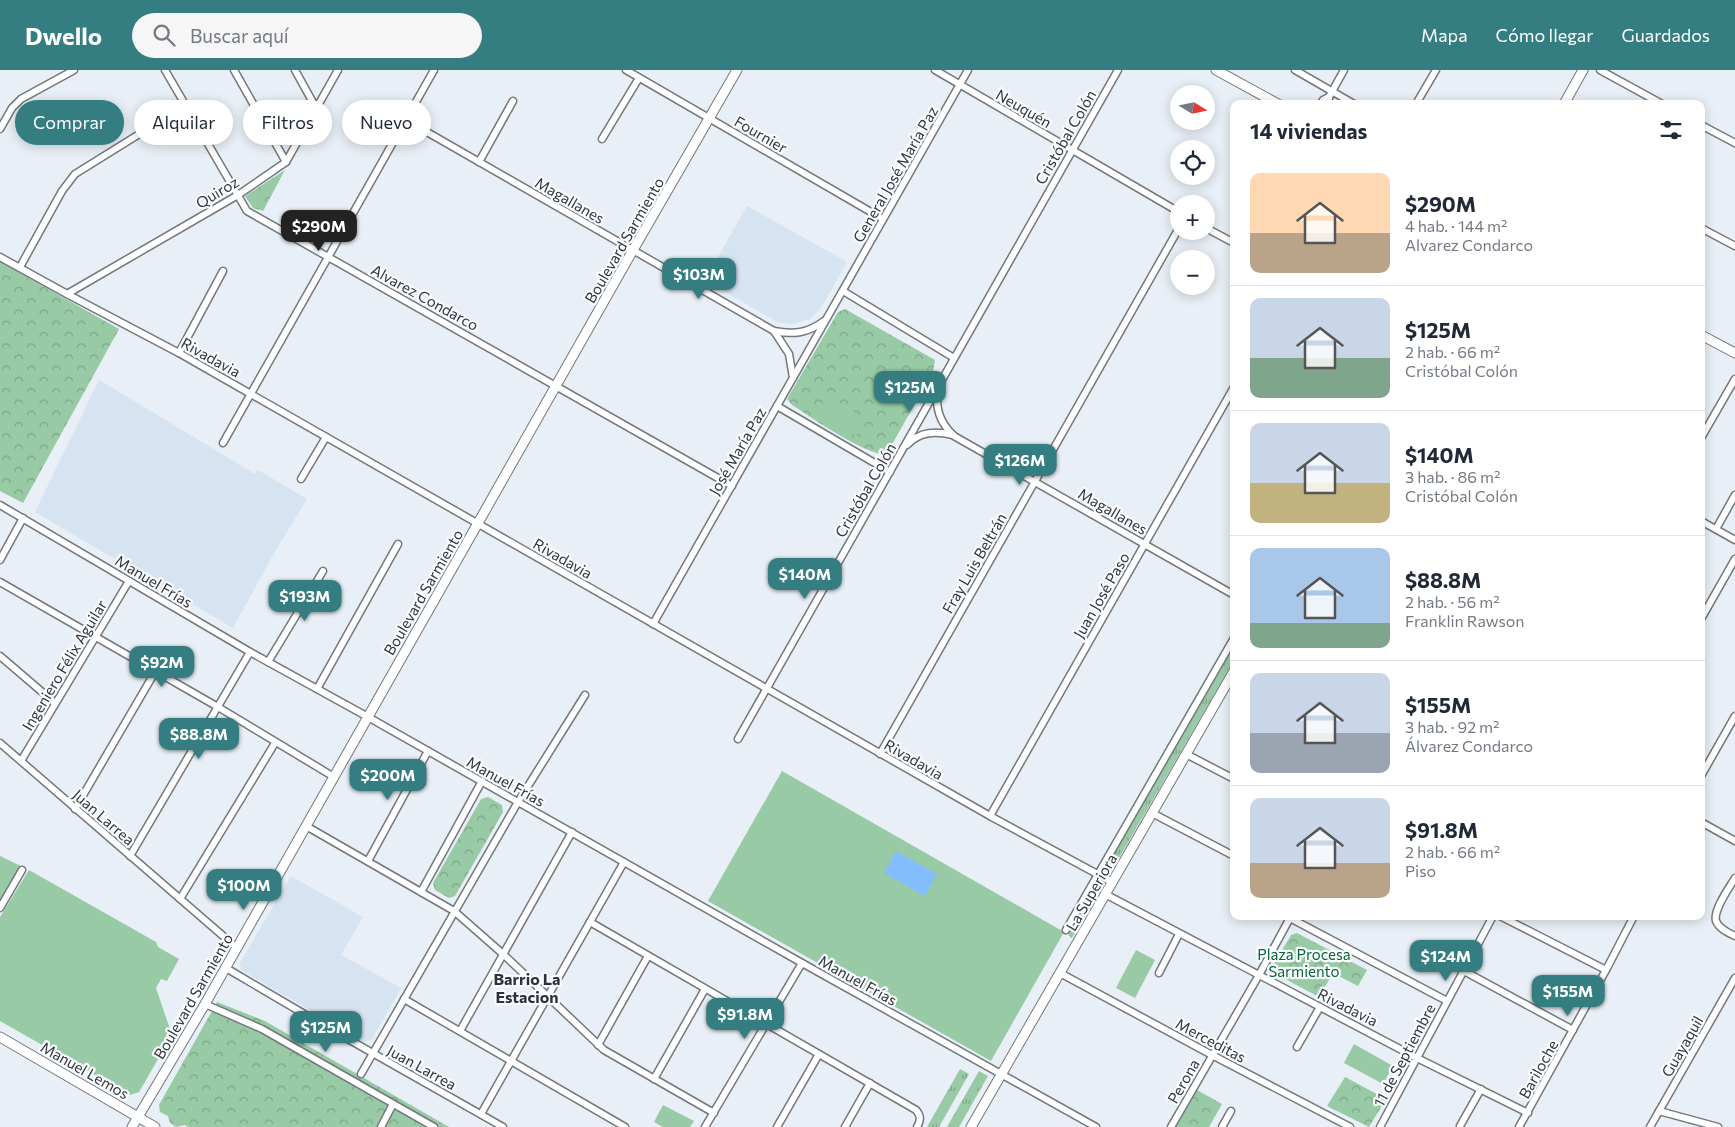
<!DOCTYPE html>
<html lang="es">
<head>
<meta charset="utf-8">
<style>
	:root { --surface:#fff; --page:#f6f6f7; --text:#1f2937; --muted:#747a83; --line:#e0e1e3; --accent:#347d81 }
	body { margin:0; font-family:Commissioner,sans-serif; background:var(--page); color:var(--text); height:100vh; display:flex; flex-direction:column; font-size:19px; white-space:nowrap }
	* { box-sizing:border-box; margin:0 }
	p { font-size:16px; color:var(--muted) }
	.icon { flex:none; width:28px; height:28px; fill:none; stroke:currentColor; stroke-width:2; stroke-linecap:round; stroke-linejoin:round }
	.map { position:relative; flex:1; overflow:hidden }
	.sheet { position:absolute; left:1230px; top:30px; width:475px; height:820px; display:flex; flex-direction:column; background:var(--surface); border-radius:10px; box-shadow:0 2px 12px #0003 }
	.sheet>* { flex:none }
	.hud { position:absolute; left:15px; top:30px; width:475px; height:45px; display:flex; gap:10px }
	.needle { width:32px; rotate:100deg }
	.tools { position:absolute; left:1170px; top:15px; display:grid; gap:10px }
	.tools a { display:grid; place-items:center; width:45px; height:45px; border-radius:50%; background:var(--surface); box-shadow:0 2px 12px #0003; font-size:25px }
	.price { position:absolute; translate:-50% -42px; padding:0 11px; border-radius:10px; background:var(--accent); color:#fff; font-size:16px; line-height:32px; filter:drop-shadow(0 1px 2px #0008) }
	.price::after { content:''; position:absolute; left:50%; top:30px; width:15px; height:11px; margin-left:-8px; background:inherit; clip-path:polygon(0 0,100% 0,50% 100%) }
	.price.on { background:#222; color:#fff }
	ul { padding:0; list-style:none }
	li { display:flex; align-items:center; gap:15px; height:125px; padding:0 20px }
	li+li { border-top:1px solid var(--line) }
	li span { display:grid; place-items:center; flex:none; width:140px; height:100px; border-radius:10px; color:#555 }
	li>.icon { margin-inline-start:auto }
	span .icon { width:60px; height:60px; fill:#fffc; stroke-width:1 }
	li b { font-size:21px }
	h2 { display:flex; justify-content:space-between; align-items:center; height:60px; padding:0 20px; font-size:21px }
	.chip { padding:0 18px; border-radius:22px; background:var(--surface); box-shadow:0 2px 12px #0003; font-size:18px; line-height:45px }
	.chip.on { background:var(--accent); color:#fff }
	header { display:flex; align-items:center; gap:30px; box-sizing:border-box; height:70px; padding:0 25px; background:var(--accent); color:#fff }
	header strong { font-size:24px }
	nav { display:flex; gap:28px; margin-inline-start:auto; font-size:18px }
	.search { width:350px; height:45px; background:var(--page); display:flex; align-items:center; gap:12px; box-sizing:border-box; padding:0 18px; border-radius:28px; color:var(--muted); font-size:19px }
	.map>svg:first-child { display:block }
	.built { fill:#d6e3f0 }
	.grass { fill:url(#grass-tufts) }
	.park { fill:url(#park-crowns) }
	.pitch { fill:#98caa5 }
	.water { fill:#83bdfe }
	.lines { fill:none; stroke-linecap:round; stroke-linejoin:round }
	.street-casing { stroke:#71787e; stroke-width:9 }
	.secondary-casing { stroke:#71787e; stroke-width:11 }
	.street { stroke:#fff; stroke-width:6 }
	.secondary { stroke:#fff; stroke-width:9 }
	.labels { text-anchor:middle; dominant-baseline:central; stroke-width:4.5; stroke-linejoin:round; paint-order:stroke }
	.street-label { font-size:15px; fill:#333538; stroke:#f9fcff }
	.park-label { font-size:15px; fill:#0a6634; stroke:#f9fcff }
	.neighbourhood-label { font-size:16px; font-weight:bold; fill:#2d3238; stroke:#f9fcff }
</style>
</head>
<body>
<header>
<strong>Dwello</strong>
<div class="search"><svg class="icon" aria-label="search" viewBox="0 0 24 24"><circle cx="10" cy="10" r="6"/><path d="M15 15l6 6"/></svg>Buscar aquí</div>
<nav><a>Mapa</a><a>Cómo llegar</a><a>Guardados</a></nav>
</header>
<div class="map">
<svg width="1735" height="1057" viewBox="0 0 1735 1057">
	<defs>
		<pattern id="grass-tufts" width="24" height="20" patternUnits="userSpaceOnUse" patternTransform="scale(1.25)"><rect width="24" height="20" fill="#98caa5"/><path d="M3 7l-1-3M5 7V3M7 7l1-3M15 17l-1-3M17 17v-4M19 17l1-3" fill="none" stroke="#7da587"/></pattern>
		<pattern id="park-crowns" width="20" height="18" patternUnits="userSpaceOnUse" patternTransform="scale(1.25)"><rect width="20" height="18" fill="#98caa5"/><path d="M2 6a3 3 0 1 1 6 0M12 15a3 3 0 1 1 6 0" fill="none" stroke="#7da587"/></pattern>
	</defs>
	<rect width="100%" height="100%" fill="#e8eff6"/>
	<g class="built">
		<polygon points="747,136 847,192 821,238 810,249 792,254 777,252 705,210"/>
		<polygon points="99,310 255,404 258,400 307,429 273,485 233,558 35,442"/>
		<polygon points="291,806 363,847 341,885 401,918 372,969 364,972 241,900 240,893"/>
	</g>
	<g class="grass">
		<polygon points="1234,577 1234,590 1109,805 1104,801"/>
		<polygon points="1098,812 1102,815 1072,868 1068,865"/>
		<polygon points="960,999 969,1004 939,1057 927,1057"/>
		<polygon points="979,1001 988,1006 959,1057 947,1057"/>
	</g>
	<g class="park">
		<polygon points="285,100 263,141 253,138 245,126"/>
		<polygon points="0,192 119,259 23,433 0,421"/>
		<path d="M845,239l90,51 -2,12 -47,83c-24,-2 -72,-36 -94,-50l-5,-6 51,-87z"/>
		<polygon points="488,727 502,735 503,742 455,826 449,828 435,820 433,813 481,729"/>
		<polygon points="1297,863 1367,900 1358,916 1333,903 1319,927 1274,903 1272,897 1291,865"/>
		<polygon points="217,932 265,951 449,1057 188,1057 185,1055 176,1057 170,1053 168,1046 160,1042 159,1035"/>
		<polygon points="1345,1007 1386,1029 1369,1057 1327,1036"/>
		<polygon points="1197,1020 1222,1034 1209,1057 1176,1057"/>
	</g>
	<g class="pitch">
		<polygon points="832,329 866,349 856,366 822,346"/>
		<polygon points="782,701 1064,862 991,991 708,831"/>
		<polygon points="0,786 21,796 0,831"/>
		<polygon points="29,800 156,872 158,877 179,889 167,911 161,909 156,918 172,965 139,1022 130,1025 0,951 0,847"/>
		<polygon points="1136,880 1155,890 1135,928 1116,918"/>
		<polygon points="1354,974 1393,996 1383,1014 1344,993"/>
		<polygon points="663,1035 694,1051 690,1057 663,1057 654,1052"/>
	</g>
	<polygon class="water" points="896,781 937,804 925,826 884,803"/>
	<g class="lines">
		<g class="street-casing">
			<g id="street">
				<polyline points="165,0 247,141 732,416"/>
				<polyline points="234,0 286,92"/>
				<polyline points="295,0 316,38"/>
				<polyline points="626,0 883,149"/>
				<polyline points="935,0 1179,142"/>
				<polyline points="1295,0 1354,34"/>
				<polyline points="1600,0 1662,34"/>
				<polyline points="1321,34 1323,30 1329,27"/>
				<polyline points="1329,34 1329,27 1344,0"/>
				<polyline points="1416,34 1436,0"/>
				<path d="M406,50l368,211c20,4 34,2 50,-10"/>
				<polyline points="1701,55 1735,73"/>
				<polyline points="0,59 12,38 21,29 74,0"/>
				<polyline points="602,69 639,8"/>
				<polyline points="479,92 513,31"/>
				<polyline points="1206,158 1234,173"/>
				<polyline points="1701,158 1735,176"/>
				<polyline points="0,187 67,224 179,283 990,746 1112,812"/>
				<polyline points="20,197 62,121 75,104 186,35"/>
				<polyline points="843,221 954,288"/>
				<polyline points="67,224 238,125 286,92 338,0"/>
				<polyline points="774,261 789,284 793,308"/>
				<polyline points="179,283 223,201"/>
				<path d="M937,319c-1,20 2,33 17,47l280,159"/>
				<polyline points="777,336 890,402"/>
				<polyline points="1701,368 1735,309"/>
				<polyline points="223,373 434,0"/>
				<path d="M907,375c13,-14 29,-14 46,-10"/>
				<polyline points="301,409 326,367"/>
				<polyline points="0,435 250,582 368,647 802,893 1096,1057"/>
				<polyline points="1701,451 1735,470"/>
				<polyline points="1716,459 1735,425"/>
				<polyline points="0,490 23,448"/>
				<polyline points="0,512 218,637 334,707"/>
				<polyline points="1701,549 1735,489"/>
				<polyline points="653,554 968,0"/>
				<polyline points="0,586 55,633"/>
				<polyline points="268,592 323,501"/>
				<polyline points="317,619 398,474"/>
				<polyline points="738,669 1118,0"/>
				<polyline points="0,673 237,878"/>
				<polyline points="880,684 1179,158"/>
				<polyline points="1186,684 1234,709"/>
				<polyline points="21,691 129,511"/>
				<polyline points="1701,706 1735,646"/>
				<polyline points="75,739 155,602"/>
				<polyline points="1152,743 1234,786"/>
				<polyline points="990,746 1234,317"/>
				<polyline points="1701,752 1735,771"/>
				<polyline points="306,756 454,841 503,884 604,980 714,1043"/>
				<polyline points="130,786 250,582"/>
				<polyline points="368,791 428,681"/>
				<path d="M1735,808c-6,10 -22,32 -19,43 3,8 13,12 19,15"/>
				<polyline points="421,822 482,711"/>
				<polyline points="1105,824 1417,988 1528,1043"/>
				<polyline points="180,829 275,673"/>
				<polyline points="0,838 22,800"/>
				<polyline points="1500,846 1606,900"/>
				<polyline points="1290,848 1447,931"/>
				<path d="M590,852l326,188c5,6 5,10 1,17"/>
				<polyline points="1066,860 1234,568"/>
				<polyline points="226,898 311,948 503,1057"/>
				<polyline points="1464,901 1573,960"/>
				<polyline points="1060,903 1212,985 1350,1057"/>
				<polyline points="1159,903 1179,864"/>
				<polyline points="404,929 625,1057"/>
				<polyline points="205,934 262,959 434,1057"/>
				<polyline points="460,961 572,762"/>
				<polyline points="598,975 648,886"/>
				<polyline points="1297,977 1320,937"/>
				<polyline points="361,1004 518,732 585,625"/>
				<polyline points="654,1009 705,919"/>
				<polyline points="1659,1041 1718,1057"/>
				<polyline points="481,1044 624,792"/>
				<polyline points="1460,1056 1481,1019"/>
				<polyline points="381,1057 393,1034"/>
				<polyline points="705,1057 802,893"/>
				<polyline points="777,1057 819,984"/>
				<polyline points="845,1057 870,1013"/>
				<polyline points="1171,1057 1259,905 1291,846"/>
				<polyline points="1222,1057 1231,1041"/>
				<polyline points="1380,1057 1493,846"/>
				<polyline points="1519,1057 1606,900 1634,846"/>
				<polyline points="1650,1057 1735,908"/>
			</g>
		</g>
		<g class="secondary-casing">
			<g id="secondary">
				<polyline points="1216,0 1278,34"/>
				<polyline points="1564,34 1583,0"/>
				<polyline points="1701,265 1735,283"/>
				<polyline points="0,967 155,1057"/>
				<polyline points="132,1057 205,934 633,180 737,0"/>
				<polyline points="971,1057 1234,601"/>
			</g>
		</g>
		<use href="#street" class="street"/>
		<use href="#secondary" class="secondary"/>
	</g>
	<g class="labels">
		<g class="street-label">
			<text transform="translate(1024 38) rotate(30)">Neuquén</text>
			<text transform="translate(761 64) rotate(30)">Fournier</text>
			<text transform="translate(1065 67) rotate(-60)">Cristóbal Colón</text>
			<text transform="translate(895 104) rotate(-60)">General José María Paz</text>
			<text transform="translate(217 122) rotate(-31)">Quiroz</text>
			<text transform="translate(570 130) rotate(30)">Magallanes</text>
			<text transform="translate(624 170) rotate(-60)">Boulevard Sarmiento</text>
			<text transform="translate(425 227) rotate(29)">Alvarez Condarco</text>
			<text transform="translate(211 287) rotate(29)">Rivadavia</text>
			<text transform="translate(737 381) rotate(-60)">José María Paz</text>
			<text transform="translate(865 420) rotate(-60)">Cristóbal Colón</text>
			<text transform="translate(1113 441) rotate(30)">Magallanes</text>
			<text transform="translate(563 488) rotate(30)">Rivadavia</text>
			<text transform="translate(974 493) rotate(-60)">Fray Luis Beltrán</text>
			<text transform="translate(154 511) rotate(31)">Manuel Frías</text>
			<text transform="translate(423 522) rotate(-60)">Boulevard Sarmiento</text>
			<text transform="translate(1101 525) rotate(-60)">Juan José Paso</text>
			<text transform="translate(64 595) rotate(-59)">Ingeniero Félix Aguilar</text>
			<text transform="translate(914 689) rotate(30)">Rivadavia</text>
			<text transform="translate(506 711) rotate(29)">Manuel Frías</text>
			<text transform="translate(104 747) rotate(41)">Juan Larrea</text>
			<text transform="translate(1091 822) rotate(-60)">La Superiora</text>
			<text transform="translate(858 910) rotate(29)">Manuel Frías</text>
			<text transform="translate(193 926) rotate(-60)">Boulevard Sarmiento</text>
			<text transform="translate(1348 937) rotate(27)">Rivadavia</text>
			<text transform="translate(1211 970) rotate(28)">Merceditas</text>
			<text transform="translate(1682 976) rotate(-60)">Guayaquil</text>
			<text transform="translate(1404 985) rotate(-62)">11 de Septiembre</text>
			<text transform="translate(422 997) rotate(29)">Juan Larrea</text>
			<text transform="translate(1538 999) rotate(-61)">Bariloche</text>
			<text transform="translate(85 1000) rotate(30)">Manuel Lemos</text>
			<text transform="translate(1183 1011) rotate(-60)">Perona</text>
		</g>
		<g class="park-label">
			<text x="1304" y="884">Plaza Procesa<tspan x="1304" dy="17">Sarmiento</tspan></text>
		</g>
		<g class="neighbourhood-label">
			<text x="527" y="908">Barrio La<tspan x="527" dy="18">Estacion</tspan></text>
		</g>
	</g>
</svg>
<div class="tools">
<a><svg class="needle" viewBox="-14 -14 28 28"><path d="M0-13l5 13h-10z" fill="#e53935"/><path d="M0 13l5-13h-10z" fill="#747a83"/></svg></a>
<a><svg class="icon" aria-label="locate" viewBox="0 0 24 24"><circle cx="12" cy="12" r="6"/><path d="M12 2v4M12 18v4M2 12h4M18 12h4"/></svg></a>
<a>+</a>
<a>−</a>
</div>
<b class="price on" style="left:319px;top:182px">$290M</b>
<b class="price" style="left:699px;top:230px">$103M</b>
<b class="price" style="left:910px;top:343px">$125M</b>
<b class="price" style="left:1020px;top:416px">$126M</b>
<b class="price" style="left:805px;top:530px">$140M</b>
<b class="price" style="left:305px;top:552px">$193M</b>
<b class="price" style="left:162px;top:618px">$92M</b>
<b class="price" style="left:199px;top:690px">$88.8M</b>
<b class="price" style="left:388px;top:731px">$200M</b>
<b class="price" style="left:244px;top:841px">$100M</b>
<b class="price" style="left:1446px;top:912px">$124M</b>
<b class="price" style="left:1568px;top:947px">$155M</b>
<b class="price" style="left:745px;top:970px">$91.8M</b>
<b class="price" style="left:326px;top:983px">$125M</b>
<div class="hud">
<a class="chip on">Comprar</a>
<a class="chip">Alquilar</a>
<a class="chip">Filtros</a>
<a class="chip">Nuevo</a>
</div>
<section class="sheet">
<h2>14 viviendas<svg class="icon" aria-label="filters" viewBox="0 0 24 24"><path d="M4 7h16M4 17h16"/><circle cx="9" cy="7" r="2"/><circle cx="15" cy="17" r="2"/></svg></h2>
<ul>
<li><span style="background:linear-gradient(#ffd9b3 60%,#b9a48a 0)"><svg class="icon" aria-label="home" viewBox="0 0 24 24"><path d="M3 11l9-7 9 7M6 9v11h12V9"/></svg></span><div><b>$290M</b><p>4 hab. · 144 m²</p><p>Alvarez Condarco</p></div></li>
<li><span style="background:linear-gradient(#c9d6e8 60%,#7fa58c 0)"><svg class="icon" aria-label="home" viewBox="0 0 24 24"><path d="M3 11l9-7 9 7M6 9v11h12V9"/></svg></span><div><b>$125M</b><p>2 hab. · 66 m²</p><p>Cristóbal Colón</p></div></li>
<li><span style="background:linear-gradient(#c9d6e8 60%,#c2b280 0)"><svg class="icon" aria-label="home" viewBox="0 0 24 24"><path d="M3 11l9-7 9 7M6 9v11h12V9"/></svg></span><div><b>$140M</b><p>3 hab. · 86 m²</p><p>Cristóbal Colón</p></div></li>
<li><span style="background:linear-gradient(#a9c7e8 75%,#7fa58c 0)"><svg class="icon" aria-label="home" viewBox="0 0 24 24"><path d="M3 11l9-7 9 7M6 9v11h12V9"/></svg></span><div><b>$88.8M</b><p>2 hab. · 56 m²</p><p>Franklin Rawson</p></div></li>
<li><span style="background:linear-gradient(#c9d6e8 60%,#9aa5b1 0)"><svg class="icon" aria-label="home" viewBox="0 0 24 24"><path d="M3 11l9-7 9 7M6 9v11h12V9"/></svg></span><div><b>$155M</b><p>3 hab. · 92 m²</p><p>Álvarez Condarco</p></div></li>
<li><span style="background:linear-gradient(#c9d6e8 65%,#b9a48a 0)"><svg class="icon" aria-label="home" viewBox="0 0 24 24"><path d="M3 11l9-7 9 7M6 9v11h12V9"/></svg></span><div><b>$91.8M</b><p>2 hab. · 66 m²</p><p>Piso</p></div></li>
</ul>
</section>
</div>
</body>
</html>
